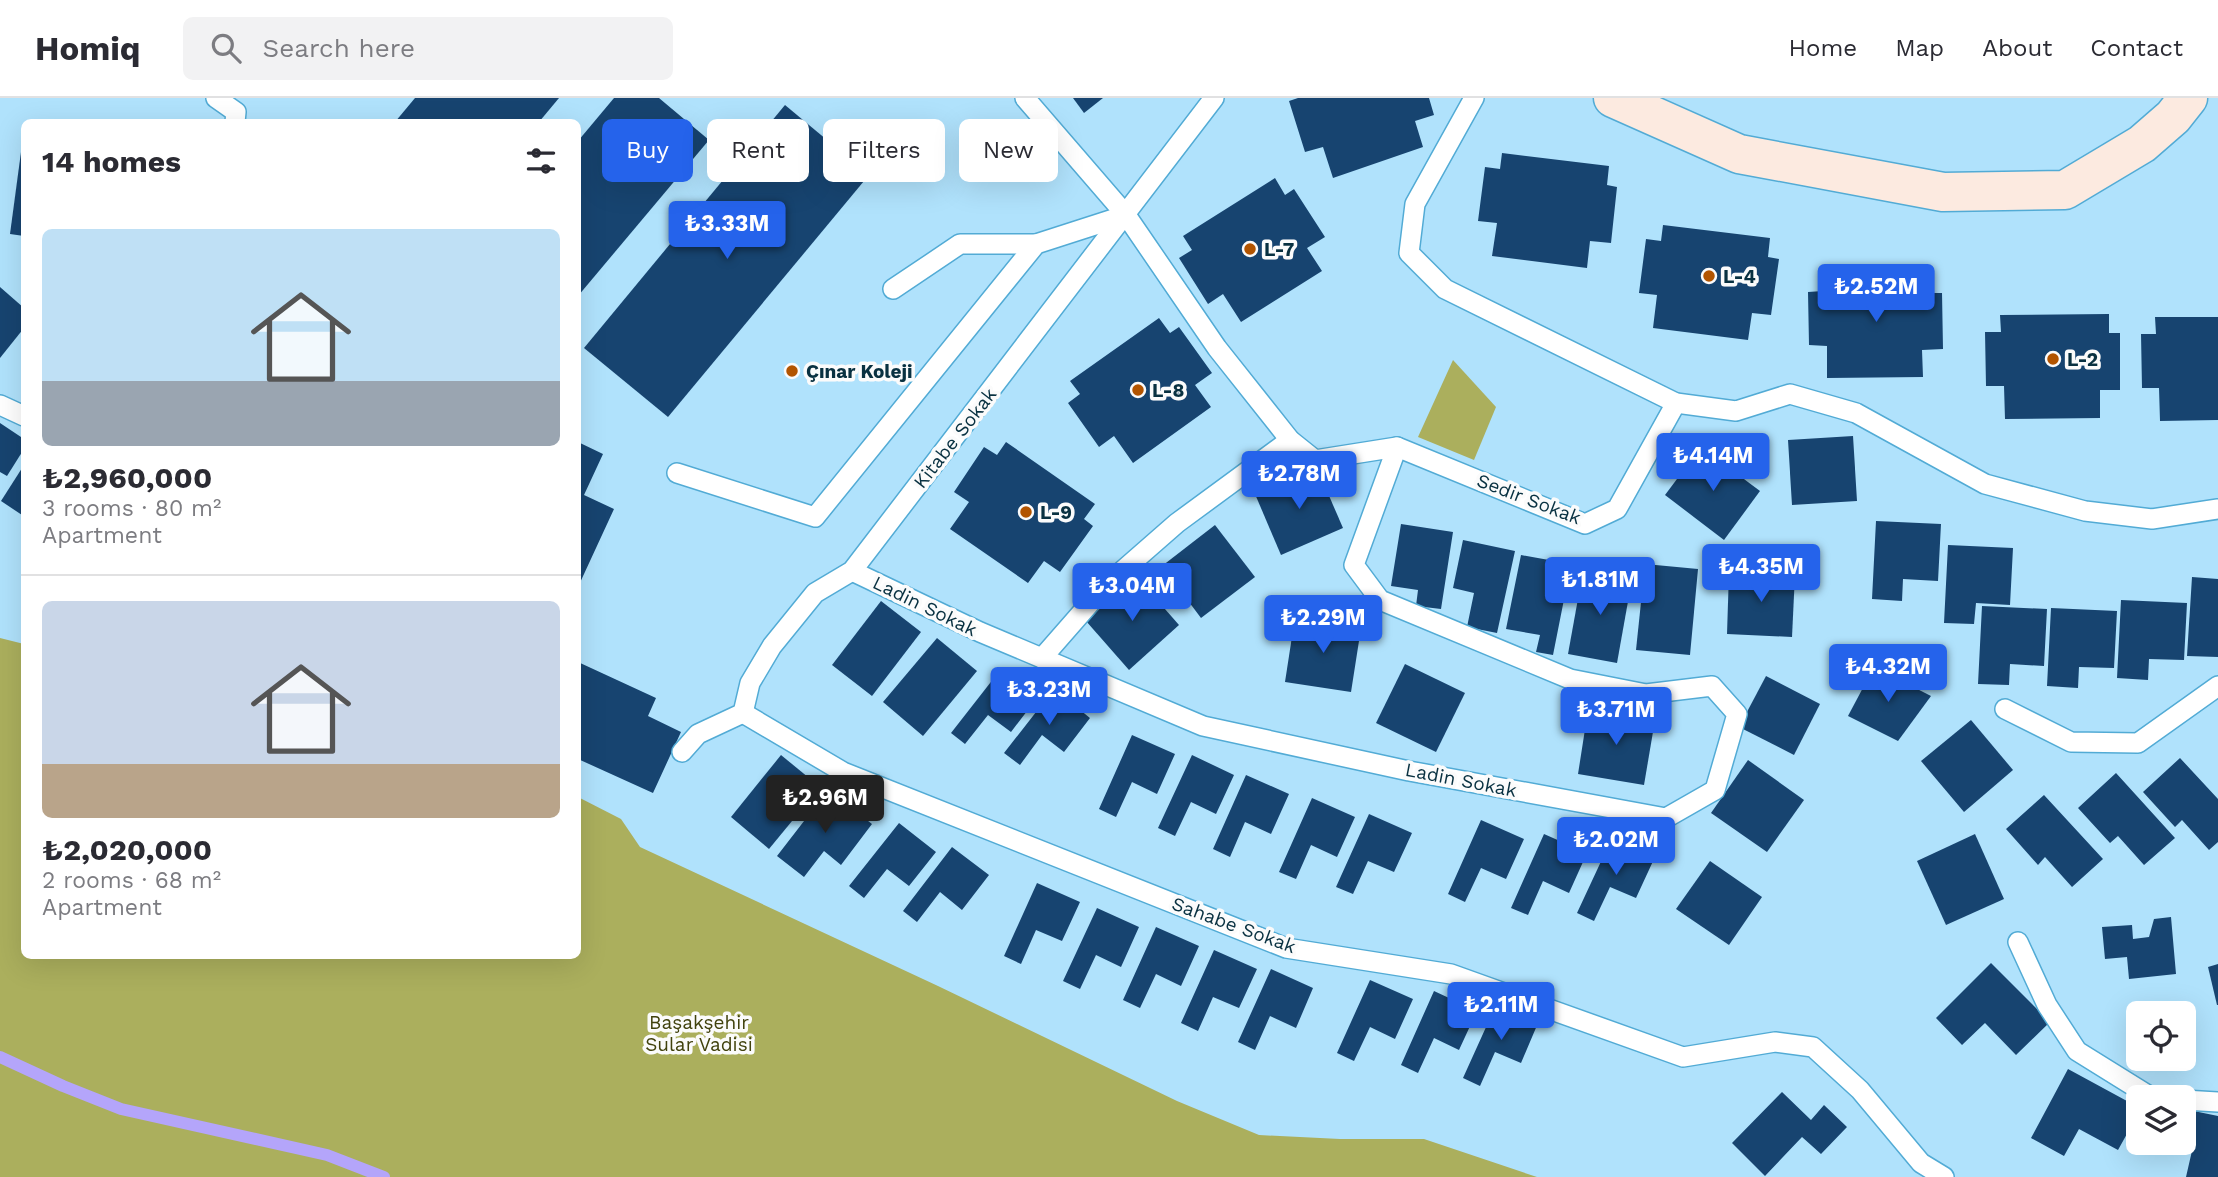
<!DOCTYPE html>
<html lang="en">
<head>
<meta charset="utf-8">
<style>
	:root { --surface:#fff; --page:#f2f2f3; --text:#2b2b33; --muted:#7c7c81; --line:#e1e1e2; --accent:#2563eb }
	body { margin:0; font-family:"Work Sans",sans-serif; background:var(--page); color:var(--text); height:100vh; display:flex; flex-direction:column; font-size:26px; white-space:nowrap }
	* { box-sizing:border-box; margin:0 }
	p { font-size:23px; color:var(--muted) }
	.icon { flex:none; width:38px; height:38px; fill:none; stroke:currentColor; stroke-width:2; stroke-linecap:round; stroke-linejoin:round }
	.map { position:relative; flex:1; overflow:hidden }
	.sheet { position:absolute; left:21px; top:21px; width:560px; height:840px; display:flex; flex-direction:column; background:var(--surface); border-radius:10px; box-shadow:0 7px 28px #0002 }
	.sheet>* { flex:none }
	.top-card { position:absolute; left:602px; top:21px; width:665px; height:63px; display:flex; gap:14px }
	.buttons { position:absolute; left:2126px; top:903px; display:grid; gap:14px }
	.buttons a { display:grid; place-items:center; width:70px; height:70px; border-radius:10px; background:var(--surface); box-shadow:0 7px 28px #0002; font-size:35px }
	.price { position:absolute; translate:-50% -60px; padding:0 16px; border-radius:7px; background:var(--accent); color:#fff; font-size:23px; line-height:46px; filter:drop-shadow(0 2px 4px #0008) }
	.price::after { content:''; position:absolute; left:50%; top:42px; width:21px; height:16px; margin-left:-10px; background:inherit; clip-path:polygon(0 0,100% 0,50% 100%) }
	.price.current { background:#222; color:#fff }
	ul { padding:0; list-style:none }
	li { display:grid; align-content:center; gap:14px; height:371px; padding:0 21px }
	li+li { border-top:2px solid var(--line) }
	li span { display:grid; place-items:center; height:217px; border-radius:10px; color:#555 }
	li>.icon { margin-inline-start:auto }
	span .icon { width:126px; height:126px; fill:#fffc; stroke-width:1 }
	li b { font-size:30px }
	h2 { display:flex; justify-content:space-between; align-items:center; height:84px; padding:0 21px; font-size:30px }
	.tag { padding:0 24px; border-radius:10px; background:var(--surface); box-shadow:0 7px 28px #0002; font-size:24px; line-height:63px }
	.tag.current { background:var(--accent); color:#fff }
	header { display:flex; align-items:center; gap:42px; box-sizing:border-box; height:98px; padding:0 35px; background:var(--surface); border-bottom:2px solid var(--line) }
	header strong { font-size:33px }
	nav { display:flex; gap:38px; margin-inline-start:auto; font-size:24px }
	.search { width:490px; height:63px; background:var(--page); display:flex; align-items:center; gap:18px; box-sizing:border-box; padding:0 24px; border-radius:10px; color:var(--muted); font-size:26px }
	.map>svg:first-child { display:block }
	.green { fill:#abaf5d }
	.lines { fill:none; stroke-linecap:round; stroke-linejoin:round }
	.stream { stroke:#b4a5fa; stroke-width:12 }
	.building { fill:#174470 }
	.lane-casing { stroke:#52abd5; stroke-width:22 }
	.secondary-casing { stroke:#52abd5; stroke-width:41 }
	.lane { stroke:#fff; stroke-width:19 }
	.secondary { stroke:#fceae0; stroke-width:38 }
	.poi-dot { fill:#b25400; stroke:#fbfbfb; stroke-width:2.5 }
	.labels { text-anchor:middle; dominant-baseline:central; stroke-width:7; stroke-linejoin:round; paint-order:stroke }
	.poi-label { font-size:19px; font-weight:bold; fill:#093141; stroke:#fbfbfb; text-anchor:start }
	.street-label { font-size:19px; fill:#093141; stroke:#fbfbfb }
	.park-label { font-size:19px; fill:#41420d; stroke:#fbfbfb }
</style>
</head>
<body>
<header>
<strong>Homiq</strong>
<div class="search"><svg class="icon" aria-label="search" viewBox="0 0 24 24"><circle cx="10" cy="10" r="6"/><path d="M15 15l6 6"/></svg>Search here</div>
<nav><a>Home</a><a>Map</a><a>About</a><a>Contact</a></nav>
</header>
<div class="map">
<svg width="2218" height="1079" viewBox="0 0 2218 1079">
	<rect width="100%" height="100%" fill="#b0e2fc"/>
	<g class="green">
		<polygon points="1453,262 1496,309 1474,362 1418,339"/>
		<polygon points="0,540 24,546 24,858 578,858 578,699 621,721 640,749 938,888 1177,1003 1259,1037 1340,1041 1424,1041 1537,1079 0,1079"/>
	</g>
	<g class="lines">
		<polyline class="stream" points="0,959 63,988 121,1011 327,1057 384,1079"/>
	</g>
	<g class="building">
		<polygon points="415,0 559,0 539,24 395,24"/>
		<polygon points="614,0 659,0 709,42 578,198 578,43"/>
		<polygon points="1073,0 1103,0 1084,15"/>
		<polygon points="1298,0 1429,0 1434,17 1415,23 1423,49 1333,80 1323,49 1305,54 1289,3"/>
		<polygon points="785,7 869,77 668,319 584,250"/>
		<polygon points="21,54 24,55 24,138 10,136"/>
		<polygon points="1502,55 1609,68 1607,87 1617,89 1611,145 1590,143 1587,170 1492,158 1497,125 1478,123 1485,69 1500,71"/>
		<polygon points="1275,80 1285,97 1294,91 1325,139 1307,150 1322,173 1241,224 1223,196 1208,206 1179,160 1192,152 1183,138"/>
		<polygon points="1663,127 1770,140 1768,159 1779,161 1771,217 1752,215 1748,242 1653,230 1657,197 1639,195 1646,141 1661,143"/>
		<polygon points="1931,175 1931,195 1942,195 1943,251 1922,252 1923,279 1827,280 1827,248 1809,247 1808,194 1823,193 1823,177"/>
		<polygon points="0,189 24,210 24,230 0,260"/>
		<polygon points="2109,216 2109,235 2120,235 2120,292 2100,292 2100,320 2005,321 2004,288 1986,288 1985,234 2001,234 2000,217"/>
		<polygon points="2155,219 2218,219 2218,322 2160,323 2159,290 2142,290 2141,236 2156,236"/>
		<polygon points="1159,220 1170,235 1179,229 1212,275 1195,287 1211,309 1133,365 1114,338 1099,349 1068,305 1080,296 1070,283"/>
		<polygon points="0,325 24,341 24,351 7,378 0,374"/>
		<polygon points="1853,338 1857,403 1792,407 1788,342"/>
		<polygon points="578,344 603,356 584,397 614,411 578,489"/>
		<polygon points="1006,344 1095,406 1084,421 1093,428 1060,474 1044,463 1028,485 950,431 969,404 954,394 984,349 997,357"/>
		<polygon points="1701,349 1760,393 1724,442 1665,397"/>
		<polygon points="24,367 24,412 22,417 1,403"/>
		<polygon points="1317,370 1343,430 1281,457 1255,396"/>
		<polygon points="1876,423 1941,426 1938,483 1903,481 1902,503 1872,501"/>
		<polygon points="1401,426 1453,434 1441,511 1416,508 1418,492 1391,488"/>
		<polygon points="1215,427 1255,479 1201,520 1162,468"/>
		<polygon points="1463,442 1515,453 1497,535 1467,529 1474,495 1453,490"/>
		<polygon points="1948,447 2013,450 2010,507 1976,505 1974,526 1944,525"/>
		<polygon points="1521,457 1571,466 1553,557 1536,554 1540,537 1506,531"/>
		<polygon points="1645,466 1698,471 1690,557 1636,552"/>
		<polygon points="1583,473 1632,481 1617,565 1568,556"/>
		<polygon points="1729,474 1795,476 1792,539 1727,536"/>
		<polygon points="1136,478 1179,527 1129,572 1086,523"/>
		<polygon points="2192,479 2218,481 2218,559 2187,558"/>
		<polygon points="2121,502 2187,505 2184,562 2149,561 2148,582 2117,580"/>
		<polygon points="881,503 921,534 872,598 832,567"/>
		<polygon points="1982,508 2047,511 2044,568 2010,566 2009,587 1978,586"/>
		<polygon points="2051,510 2117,513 2114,570 2079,569 2078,590 2047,588"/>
		<polygon points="1295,519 1361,530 1351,594 1285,584"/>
		<polygon points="937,540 977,573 923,638 883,604"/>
		<polygon points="578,564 656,600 648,618 681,634 653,695 578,661"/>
		<polygon points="1405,566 1465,595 1436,654 1376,625"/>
		<polygon points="1874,569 1931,598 1898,643 1848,618"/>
		<polygon points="1001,571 1037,600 1011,634 988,617 965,646 951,635"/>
		<polygon points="1766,578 1820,606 1794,657 1739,629"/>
		<polygon points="1054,591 1090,620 1064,654 1042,637 1020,667 1004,655"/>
		<polygon points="1588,612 1655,622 1644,687 1578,676"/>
		<polygon points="1971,622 2013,672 1964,714 1921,663"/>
		<polygon points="1132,637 1175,656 1157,696 1132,684 1116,719 1099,711"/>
		<polygon points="781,657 820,689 769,751 731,719"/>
		<polygon points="1192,657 1234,677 1216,716 1191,704 1175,738 1158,730"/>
		<polygon points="2180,660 2218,701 2218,744 2209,752 2182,722 2175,729 2143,694"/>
		<polygon points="1748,662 1804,702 1767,754 1711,715"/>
		<polygon points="2116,675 2175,740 2144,767 2118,738 2110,745 2078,710"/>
		<polygon points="1246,677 1289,696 1271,736 1245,724 1230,759 1213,751"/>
		<polygon points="828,692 872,726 841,767 824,753 804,779 777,758"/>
		<polygon points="2044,697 2103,761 2072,789 2045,759 2038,767 2006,731"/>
		<polygon points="1312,700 1355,719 1337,759 1311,747 1296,781 1279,774"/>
		<polygon points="1369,716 1412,735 1394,774 1368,763 1353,796 1336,789"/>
		<polygon points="1481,722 1524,741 1506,781 1481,770 1465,804 1448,796"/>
		<polygon points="899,725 936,754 909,788 887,771 864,800 849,788"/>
		<polygon points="1544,736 1587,755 1569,795 1543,783 1528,817 1511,810"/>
		<polygon points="1975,736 2004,801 1946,827 1917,763"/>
		<polygon points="1611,742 1654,761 1636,800 1610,789 1594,823 1577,815"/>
		<polygon points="952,749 989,777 962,812 940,794 917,824 903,813"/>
		<polygon points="1710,763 1762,799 1729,847 1676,811"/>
		<polygon points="1037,785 1080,804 1062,843 1036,832 1021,866 1004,858"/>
		<polygon points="1097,810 1139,829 1121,869 1096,857 1080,891 1063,883"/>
		<polygon points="2171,819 2176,876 2129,881 2127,859 2105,861 2102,829 2132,827 2133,841 2149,839 2154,821"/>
		<polygon points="1156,829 1199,848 1181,888 1156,876 1140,910 1123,902"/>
		<polygon points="1214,852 1257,871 1239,910 1213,899 1198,933 1181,925"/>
		<polygon points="1991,865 2050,924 2016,957 1985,925 1962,947 1936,920"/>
		<polygon points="2218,866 2218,907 2217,907 2208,869"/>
		<polygon points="1271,871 1313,890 1296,930 1270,918 1255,952 1238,944"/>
		<polygon points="1370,882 1413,901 1395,941 1370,929 1354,963 1337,955"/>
		<polygon points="1434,893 1477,913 1459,952 1434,940 1418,975 1401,967"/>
		<polygon points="1496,907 1538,925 1521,965 1495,954 1480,988 1463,980"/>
		<polygon points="2068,971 2138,1009 2138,1016 2118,1052 2079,1031 2064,1058 2031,1040"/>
		<polygon points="1782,994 1811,1022 1824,1007 1847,1029 1821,1056 1802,1039 1765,1078 1732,1045"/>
		<polygon points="2184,1011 2218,1018 2218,1079 2186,1079 2194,1044 2184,1042"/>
	</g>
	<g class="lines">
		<g class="lane-casing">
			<g id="lane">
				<polyline points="216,0 236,14 235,24"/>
				<polyline points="1025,0 1126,117 1217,250 1290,342 1315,362 1397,349 1585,426 1617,411 1676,305"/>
				<polyline points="1474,0 1415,106 1409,155 1445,191 1676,305 1736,313 1790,296 1856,315 1985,386 2085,413 2152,421 2218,411"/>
				<polyline points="893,191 960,146 1036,146"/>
				<polyline points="0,307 24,318"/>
				<polyline points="677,375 815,419 1036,146 1126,117"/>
				<polyline points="852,473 980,534 1203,628 1409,673 1666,720 1715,692 1737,616 1712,588 1646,596 1570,581 1380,502 1354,467 1397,349"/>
				<polyline points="1042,560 1105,488 1177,425 1290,342"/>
				<polyline points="2005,611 2071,644 2138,645 2218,588"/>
				<polyline points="743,615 843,674 1286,850 1451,876 1683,959 1775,944 1813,949 1860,992 1921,1065 1944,1079"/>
				<polyline points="682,654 698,636 743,615 750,585 772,548 815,495 852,473 1214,0"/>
				<polyline points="2018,844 2047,907 2077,953 2151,999"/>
				<polyline points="2184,1002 2218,1004"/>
			</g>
		</g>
		<g class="secondary-casing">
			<polyline id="secondary" points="1613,0 1739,56 1943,94 2065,92 2142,46 2173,19 2188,0"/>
		</g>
		<use href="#lane" class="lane"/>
		<use href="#secondary" class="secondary"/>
	</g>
	<g class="poi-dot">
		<circle cx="1250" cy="151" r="7"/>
		<circle cx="1709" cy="178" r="7"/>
		<circle cx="2053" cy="261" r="7"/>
		<circle cx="792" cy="273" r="7"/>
		<circle cx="1138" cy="292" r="7"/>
		<circle cx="1026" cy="414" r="7"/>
	</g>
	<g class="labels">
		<g class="poi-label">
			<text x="1264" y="151">L-7</text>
			<text x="1723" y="178">L-4</text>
			<text x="2067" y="261">L-2</text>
			<text x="806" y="273">Çınar Koleji</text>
			<text x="1152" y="292">L-8</text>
			<text x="1040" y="414">L-9</text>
		</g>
		<g class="street-label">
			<text transform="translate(955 340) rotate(-52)">Kitabe Sokak</text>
			<text transform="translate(1529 401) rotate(21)">Sedir Sokak</text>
			<text transform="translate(925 508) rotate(26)">Ladin Sokak</text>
			<text transform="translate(1461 682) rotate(11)">Ladin Sokak</text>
			<text transform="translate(1234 827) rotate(20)">Sahabe Sokak</text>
		</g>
		<g class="park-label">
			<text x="699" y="924">Başakşehir<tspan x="699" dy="22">Sular Vadisi</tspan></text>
		</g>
	</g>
</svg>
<div class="buttons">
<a><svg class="icon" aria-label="locate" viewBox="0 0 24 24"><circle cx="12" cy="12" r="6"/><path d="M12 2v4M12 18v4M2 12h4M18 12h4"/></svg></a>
<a><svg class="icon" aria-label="layers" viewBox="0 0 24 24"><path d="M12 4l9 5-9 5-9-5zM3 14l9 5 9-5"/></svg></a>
</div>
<b class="price" style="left:727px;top:163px">₺3.33M</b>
<b class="price" style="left:1876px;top:226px">₺2.52M</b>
<b class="price" style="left:1713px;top:395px">₺4.14M</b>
<b class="price" style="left:1299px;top:413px">₺2.78M</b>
<b class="price" style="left:1761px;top:506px">₺4.35M</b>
<b class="price" style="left:1600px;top:519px">₺1.81M</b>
<b class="price" style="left:1132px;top:525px">₺3.04M</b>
<b class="price" style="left:1323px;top:557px">₺2.29M</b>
<b class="price" style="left:1888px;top:606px">₺4.32M</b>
<b class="price" style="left:1049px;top:629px">₺3.23M</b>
<b class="price" style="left:1616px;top:649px">₺3.71M</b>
<b class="price current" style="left:825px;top:737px">₺2.96M</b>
<b class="price" style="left:1616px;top:779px">₺2.02M</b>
<b class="price" style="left:1501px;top:944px">₺2.11M</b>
<div class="top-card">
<a class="tag current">Buy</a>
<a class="tag">Rent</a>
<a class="tag">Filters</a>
<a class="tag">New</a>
</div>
<section class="sheet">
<h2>14 homes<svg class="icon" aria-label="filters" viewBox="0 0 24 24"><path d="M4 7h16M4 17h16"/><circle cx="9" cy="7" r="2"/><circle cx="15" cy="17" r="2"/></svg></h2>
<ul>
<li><span style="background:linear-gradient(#bfe0f5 70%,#9aa5b1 0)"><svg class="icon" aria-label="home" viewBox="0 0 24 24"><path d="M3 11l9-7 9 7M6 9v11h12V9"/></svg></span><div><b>₺2,960,000</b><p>3 rooms · 80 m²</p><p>Apartment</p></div></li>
<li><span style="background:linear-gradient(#c9d6e8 75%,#b9a48a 0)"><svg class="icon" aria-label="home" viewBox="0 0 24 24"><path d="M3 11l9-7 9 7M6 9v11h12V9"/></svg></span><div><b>₺2,020,000</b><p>2 rooms · 68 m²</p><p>Apartment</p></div></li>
</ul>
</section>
</div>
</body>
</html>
